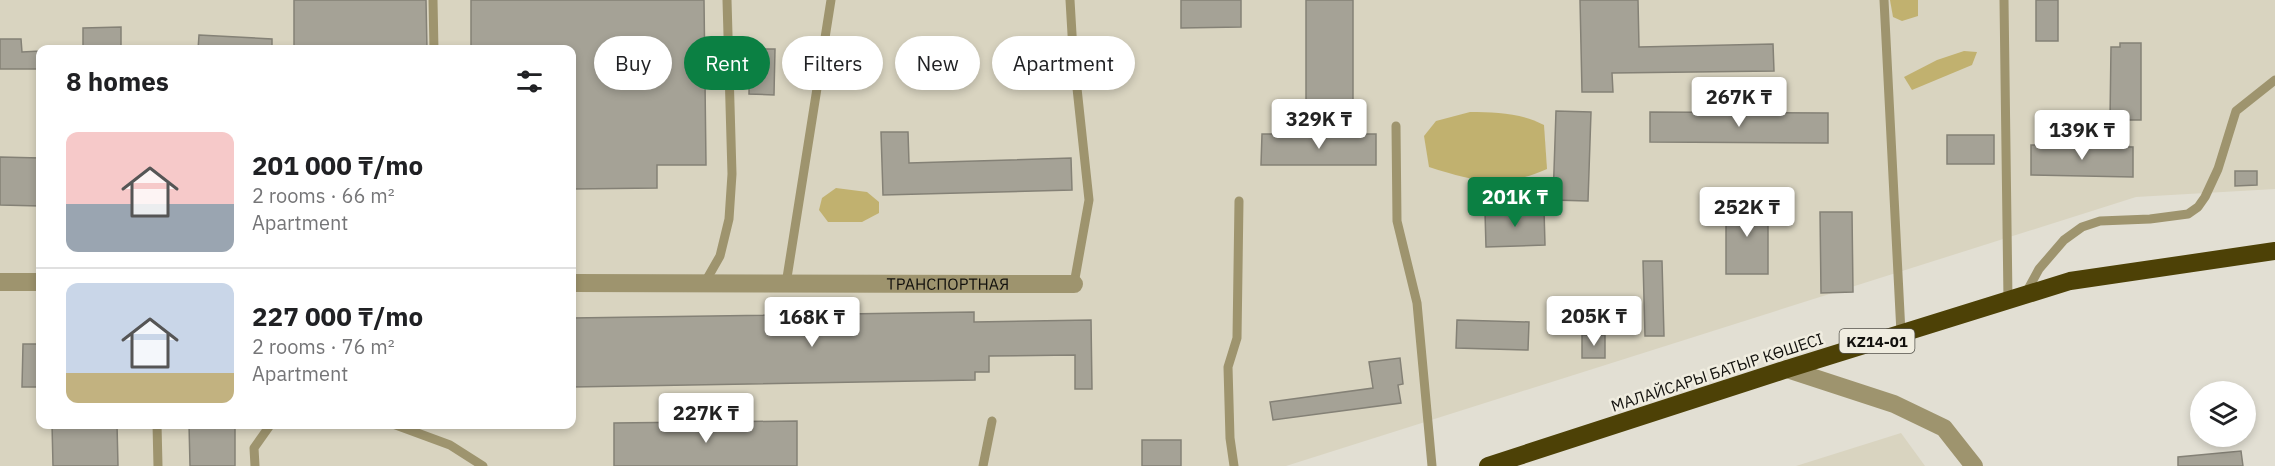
<!DOCTYPE html>
<html lang="en">
<head>
<meta charset="utf-8">
<style>
	:root { --surface:#fff; --page:#f2f2f2; --text:#202124; --muted:#757577; --line:#e0e0e0; --accent:#0b8043 }
	body { margin:0; font-family:"IBM Plex Sans",sans-serif; background:var(--page); color:var(--text); height:100vh; display:flex; flex-direction:column; font-size:22px; white-space:nowrap }
	* { box-sizing:border-box; margin:0 }
	p { font-size:20px; color:var(--muted) }
	.icon { flex:none; width:33px; height:33px; fill:none; stroke:currentColor; stroke-width:2; stroke-linecap:round; stroke-linejoin:round }
	.map { position:relative; flex:1; overflow:hidden }
	.side { position:absolute; left:36px; top:45px; width:540px; height:384px; display:flex; flex-direction:column; background:var(--surface); border-radius:12px; box-shadow:0 3px 9px #0003 }
	.side>* { flex:none }
	.hud { position:absolute; left:594px; top:36px; width:570px; height:54px; display:flex; gap:12px }
	.fabs { position:absolute; left:2190px; top:381px; display:grid; gap:12px }
	.fabs a { display:grid; place-items:center; width:66px; height:66px; border-radius:50%; background:var(--surface); box-shadow:0 3px 9px #0003; font-size:30px }
	.price { position:absolute; translate:-50% -51px; padding:0 14px; border-radius:6px; background:#fff; color:#222; font-size:20px; line-height:39px; filter:drop-shadow(0 2px 3px #0008) }
	.price::after { content:''; position:absolute; left:50%; top:36px; width:18px; height:14px; margin-left:-9px; background:inherit; clip-path:polygon(0 0,100% 0,50% 100%) }
	.price.selected { background:var(--accent); color:#fff }
	ul { padding:0; list-style:none }
	li { display:flex; align-items:center; gap:18px; height:150px; padding:0 30px }
	li+li { border-top:2px solid var(--line) }
	li span { display:grid; place-items:center; flex:none; width:168px; height:120px; border-radius:12px; color:#555 }
	li>.icon { margin-inline-start:auto }
	span .icon { width:72px; height:72px; fill:#fffc; stroke-width:1 }
	li b { font-size:26px }
	h2 { display:flex; justify-content:space-between; align-items:center; height:72px; padding:0 30px; font-size:26px }
	.tag { padding:0 21px; border-radius:27px; background:var(--surface); box-shadow:0 3px 9px #0003; font-size:21px; line-height:54px }
	.tag.selected { background:var(--accent); color:#fff }
	.map>svg:first-child { display:block }
	.built { fill:#d9d4c0; fill-rule:evenodd }
	.green { fill:#c1b16f }
	.building { fill:#a5a296; stroke:#848176; stroke-width:1.5 }
	.lines { fill:none; stroke-linecap:round; stroke-linejoin:round }
	.lane { stroke:#9e946e; stroke-width:9 }
	.street { stroke:#9e946e; stroke-width:18 }
	.highway { stroke:#4d4106; stroke-width:18 }
	.labels { text-anchor:middle; dominant-baseline:central; stroke-width:5; stroke-linejoin:round; paint-order:stroke }
	.shield { fill:#f0ede0; stroke:#55534c; stroke-width:1.5 }
	.shield-label { font-size:15px; font-weight:bold; fill:#12110d }
	.street-label { font-size:16px; fill:#12110d; stroke:#f0ede0 }
</style>
</head>
<body>
<div class="map">
<svg width="2275" height="466" viewBox="0 0 2275 466">
	<rect width="100%" height="100%" fill="#e2dfd3"/>
	<g class="built">
		<path d="M0,0h2275v189l-139,8 -850,269h-1286zM40,50h532v374h-532z"/>
		<polygon points="1901,433 1925,466 1796,466"/>
	</g>
	<g class="green">
		<polygon points="1890,0 1918,0 1918,16 1902,21 1893,17"/>
		<polygon points="1964,51 1977,52 1972,65 1912,90 1904,77 1937,60"/>
		<path d="M1470,112c26,0 51,1 74,13l3,44c-44,20 -74,12 -118,-2l-5,-31 12,-15z"/>
		<polygon points="836,188 867,192 879,202 879,213 862,222 828,222 819,210 822,198"/>
	</g>
	<g class="building">
		<polygon points="294,0 426,0 427,50 294,50"/>
		<polygon points="471,0 704,0 706,165 657,165 657,188 572,189 572,50 471,50"/>
		<polygon points="1181,0 1241,0 1241,27 1181,28"/>
		<rect x="1306" y="0" width="47" height="103"/>
		<polygon points="1580,0 1638,0 1639,47 1773,44 1774,71 1612,73 1613,92 1582,92"/>
		<rect x="2036" y="0" width="22" height="41"/>
		<polygon points="121,27 121,50 83,50 83,28"/>
		<polygon points="199,35 272,39 272,50 198,50"/>
		<polygon points="0,39 21,39 22,52 40,51 40,69 0,69"/>
		<polygon points="2120,43 2141,43 2141,120 2110,120 2111,47 2120,47"/>
		<polygon points="750,49 775,49 774,95 749,94"/>
		<polygon points="1556,111 1591,112 1588,201 1553,200"/>
		<polygon points="1650,112 1828,113 1828,143 1650,142"/>
		<polygon points="881,132 908,132 909,163 1071,158 1072,190 883,195"/>
		<polygon points="1262,134 1376,134 1376,165 1261,165"/>
		<rect x="1947" y="135" width="47" height="29"/>
		<polygon points="2031,145 2133,147 2133,177 2031,175"/>
		<polygon points="0,157 40,158 40,206 0,205"/>
		<polygon points="2235,171 2257,171 2257,185 2235,186"/>
		<rect x="1726" y="203" width="42" height="71"/>
		<polygon points="1544,210 1545,245 1486,247 1485,212"/>
		<polygon points="1820,212 1852,212 1853,292 1821,293"/>
		<polygon points="1643,261 1662,261 1664,336 1645,336"/>
		<polygon points="974,312 974,322 1091,320 1092,389 1075,389 1075,355 989,356 989,372 975,372 975,380 572,387 572,318"/>
		<polygon points="1457,320 1529,322 1528,350 1456,348"/>
		<rect x="1582" y="335" width="23" height="23"/>
		<polygon points="23,344 40,344 40,387 22,387"/>
		<polygon points="1400,358 1403,384 1398,385 1401,403 1273,420 1270,402 1373,388 1369,362"/>
		<polygon points="797,421 797,466 614,466 614,423"/>
		<polygon points="52,424 117,424 118,466 53,466"/>
		<polygon points="189,424 235,424 235,466 190,466"/>
		<rect x="1142" y="440" width="39" height="26"/>
		<polygon points="2241,451 2243,466 2178,466 2178,457"/>
	</g>
	<g class="lines">
		<g class="lane">
			<polyline points="433,0 434,50"/>
			<polyline points="1070,0 1073,51 1089,200 1074,284"/>
			<polyline points="1884,0 1901,333"/>
			<polyline points="2004,0 2008,300"/>
			<polyline points="1396,126 1397,221 1417,303 1432,466"/>
			<polyline points="704,284 720,256 729,219 732,174 727,0"/>
			<polyline points="786,284 831,0"/>
			<polyline points="2026,293 2039,269 2064,240 2082,227 2100,221 2150,219 2188,214 2198,207 2205,197 2218,169 2236,111 2275,80"/>
			<polyline points="157,424 158,466"/>
			<polyline points="393,424 450,445 483,466"/>
			<polyline points="255,466 254,448 271,424"/>
			<polyline points="983,466 992,421"/>
			<polyline points="1234,466 1230,438 1228,367 1237,338 1239,201"/>
		</g>
		<g class="street">
			<polyline points="0,282 40,282"/>
			<path id="s1" d="M572,283l502,1"/>
			<polyline points="1787,369 1894,404 1944,428 1974,466"/>
		</g>
		<polyline class="highway" points="1488,466 1787,369 2070,281 2275,251"/>
	</g>
	<g class="labels">
		<rect class="shield" x="1839.5" y="329" width="75" height="24" rx="4.5"/>
		<g class="shield-label">
			<text x="1877" y="341">KZ14-01</text>
		</g>
		<g class="street-label">
			<text stroke="none"><textPath href="#s1" startOffset="376">ТРАНСПОРТНАЯ</textPath></text>
			<text transform="translate(1717 372) rotate(-18)">МАЛАЙСАРЫ БАТЫР КӨШЕСІ</text>
		</g>
	</g>
</svg>
<div class="fabs">
<a><svg class="icon" aria-label="layers" viewBox="0 0 24 24"><path d="M12 4l9 5-9 5-9-5zM3 14l9 5 9-5"/></svg></a>
</div>
<b class="price" style="left:1739px;top:128px">267K ₸</b>
<b class="price" style="left:1319px;top:150px">329K ₸</b>
<b class="price" style="left:2082px;top:161px">139K ₸</b>
<b class="price selected" style="left:1515px;top:228px">201K ₸</b>
<b class="price" style="left:1747px;top:238px">252K ₸</b>
<b class="price" style="left:1594px;top:347px">205K ₸</b>
<b class="price" style="left:812px;top:348px">168K ₸</b>
<b class="price" style="left:706px;top:444px">227K ₸</b>
<div class="hud">
<a class="tag">Buy</a>
<a class="tag selected">Rent</a>
<a class="tag">Filters</a>
<a class="tag">New</a>
<a class="tag">Apartment</a>
</div>
<section class="side">
<h2>8 homes<svg class="icon" aria-label="filters" viewBox="0 0 24 24"><path d="M4 7h16M4 17h16"/><circle cx="9" cy="7" r="2"/><circle cx="15" cy="17" r="2"/></svg></h2>
<ul>
<li><span style="background:linear-gradient(#f6c9c9 60%,#9aa5b1 0)"><svg class="icon" aria-label="home" viewBox="0 0 24 24"><path d="M3 11l9-7 9 7M6 9v11h12V9"/></svg></span><div><b>201 000 ₸/mo</b><p>2 rooms · 66 m²</p><p>Apartment</p></div></li>
<li><span style="background:linear-gradient(#c9d6e8 75%,#c2b280 0)"><svg class="icon" aria-label="home" viewBox="0 0 24 24"><path d="M3 11l9-7 9 7M6 9v11h12V9"/></svg></span><div><b>227 000 ₸/mo</b><p>2 rooms · 76 m²</p><p>Apartment</p></div></li>
</ul>
</section>
</div>
</body>
</html>
